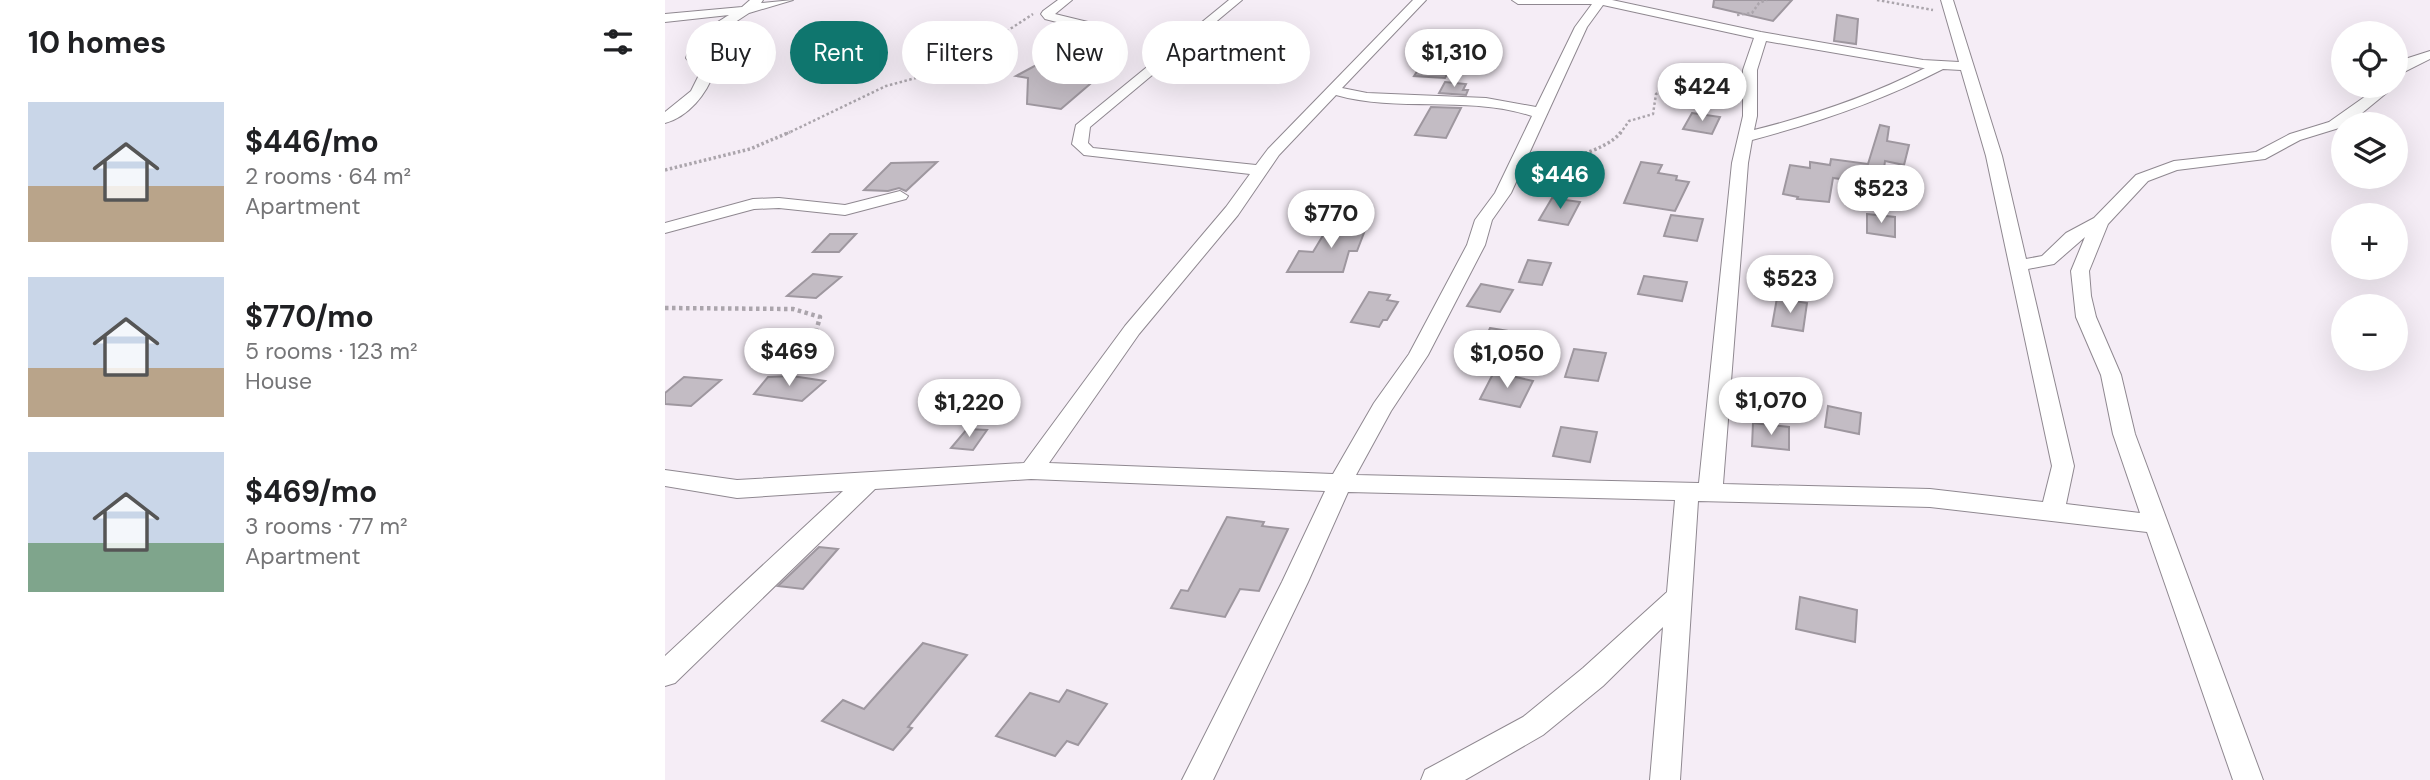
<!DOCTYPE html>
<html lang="en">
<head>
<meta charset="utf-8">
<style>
	:root { --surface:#fff; --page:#f6f6f6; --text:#202124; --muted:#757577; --accent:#0f766e }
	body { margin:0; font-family:"DM Sans",sans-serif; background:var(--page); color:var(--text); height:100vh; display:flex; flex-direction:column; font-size:26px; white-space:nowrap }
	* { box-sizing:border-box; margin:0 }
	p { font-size:23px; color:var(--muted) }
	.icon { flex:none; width:38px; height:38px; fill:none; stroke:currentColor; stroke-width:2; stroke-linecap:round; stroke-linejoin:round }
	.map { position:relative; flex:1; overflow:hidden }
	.sheet { display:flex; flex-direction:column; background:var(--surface); width:665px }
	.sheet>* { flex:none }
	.top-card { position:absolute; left:21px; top:21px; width:665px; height:63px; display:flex; gap:14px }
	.tools { position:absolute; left:1666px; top:21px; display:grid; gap:14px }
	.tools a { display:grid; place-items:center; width:77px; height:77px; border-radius:50%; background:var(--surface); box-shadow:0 7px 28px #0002; font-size:35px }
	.price { position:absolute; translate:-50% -60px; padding:0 16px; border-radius:24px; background:#fff; color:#222; font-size:23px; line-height:46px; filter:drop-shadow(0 2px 4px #0008) }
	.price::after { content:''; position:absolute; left:50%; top:42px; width:21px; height:16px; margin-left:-10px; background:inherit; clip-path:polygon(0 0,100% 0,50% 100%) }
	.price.on { background:var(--accent); color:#fff }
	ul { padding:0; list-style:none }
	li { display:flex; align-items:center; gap:21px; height:175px; padding:0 28px }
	li span { display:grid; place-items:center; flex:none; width:196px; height:140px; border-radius:0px; color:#555 }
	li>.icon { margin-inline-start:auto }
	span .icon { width:84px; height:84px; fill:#fffc; stroke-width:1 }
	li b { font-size:30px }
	h2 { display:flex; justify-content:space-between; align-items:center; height:84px; padding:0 28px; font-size:30px }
	.tag { padding:0 24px; border-radius:32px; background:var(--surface); box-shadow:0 7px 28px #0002; font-size:24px; line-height:63px }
	.tag.on { background:var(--accent); color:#fff }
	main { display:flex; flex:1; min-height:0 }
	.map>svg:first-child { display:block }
	.building { fill:#c3bcc4; stroke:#9e979f; stroke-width:2 }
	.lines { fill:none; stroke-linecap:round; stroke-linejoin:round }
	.street-casing { stroke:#8f8890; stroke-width:2 }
	.path-far2 { stroke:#aba5ac; stroke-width:2.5; stroke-dasharray:2.5 2.5; stroke-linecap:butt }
	.path-far1 { stroke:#aba5ac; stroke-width:3.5; stroke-dasharray:2.5 2.5; stroke-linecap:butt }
	.path { stroke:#aba5ac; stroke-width:4.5; stroke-dasharray:3.5 3.5; stroke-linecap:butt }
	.street { fill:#fff; fill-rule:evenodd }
</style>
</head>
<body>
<main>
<section class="sheet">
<h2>10 homes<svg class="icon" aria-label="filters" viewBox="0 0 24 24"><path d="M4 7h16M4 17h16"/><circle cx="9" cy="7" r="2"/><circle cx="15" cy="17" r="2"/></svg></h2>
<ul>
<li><span style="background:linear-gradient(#c9d6e8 60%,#b9a48a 0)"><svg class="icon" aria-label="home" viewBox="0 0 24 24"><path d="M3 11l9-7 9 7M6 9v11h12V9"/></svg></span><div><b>$446/mo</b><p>2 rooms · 64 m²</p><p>Apartment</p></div></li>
<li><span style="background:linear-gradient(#c9d6e8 65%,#b9a48a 0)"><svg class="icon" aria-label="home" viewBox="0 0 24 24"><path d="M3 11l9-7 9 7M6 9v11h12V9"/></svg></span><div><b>$770/mo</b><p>5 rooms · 123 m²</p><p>House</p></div></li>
<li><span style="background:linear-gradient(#c9d6e8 65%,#7fa58c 0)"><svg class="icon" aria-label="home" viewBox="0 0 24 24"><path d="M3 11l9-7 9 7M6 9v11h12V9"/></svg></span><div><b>$469/mo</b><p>3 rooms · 77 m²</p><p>Apartment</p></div></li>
</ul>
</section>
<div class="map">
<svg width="1765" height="780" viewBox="0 0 1765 780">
	<rect width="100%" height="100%" fill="#f5edf6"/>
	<g class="building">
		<polygon points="1049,0 1127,0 1108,21 1048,7"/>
		<polygon points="1172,15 1193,19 1191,44 1169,41"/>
		<polygon points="776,34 804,36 780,78 749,76"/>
		<polygon points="375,63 389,65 391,63 446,66 396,109 362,104 363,78 351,76"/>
		<polygon points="780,82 801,84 798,90 803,90 801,95 774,93"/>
		<polygon points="766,107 796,108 781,138 750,135"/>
		<polygon points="1027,113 1055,117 1047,134 1018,129"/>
		<polygon points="1215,125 1224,127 1222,141 1244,145 1239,165 1220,161 1217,185 1168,178 1164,202 1132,199 1133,197 1118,194 1125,165 1145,168 1145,162 1165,165 1166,159 1203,164"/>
		<polygon points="272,162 241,191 234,188 223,191 199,190 226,163"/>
		<polygon points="976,162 997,165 993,173 1012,176 1011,180 1024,182 1010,211 959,203"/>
		<polygon points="871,173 887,176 880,193 860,190"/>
		<polygon points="887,198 915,202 903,225 874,220"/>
		<polygon points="1202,214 1230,217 1230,237 1202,233"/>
		<polygon points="1006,215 1038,219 1032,241 999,236"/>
		<polygon points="666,222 702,225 692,251 684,251 678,272 622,272 634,251 648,252"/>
		<polygon points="165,234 191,234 174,252 148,252"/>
		<polygon points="863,260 886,263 877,285 854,282"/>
		<polygon points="148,274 176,277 151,298 122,296"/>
		<polygon points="979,276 1022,282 1017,301 973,294"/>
		<polygon points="816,284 848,290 835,312 802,306"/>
		<polygon points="704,292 725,295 722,300 733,302 722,320 718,320 714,327 686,322"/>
		<polygon points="1112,298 1142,303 1138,331 1107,326"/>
		<polygon points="825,328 850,332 842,353 815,350"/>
		<polygon points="909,349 941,353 933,381 900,377"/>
		<polygon points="829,372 868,381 855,407 815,399"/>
		<polygon points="127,376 160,381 137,401 89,394 103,377"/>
		<polygon points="19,377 56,380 26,406 0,404 0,393"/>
		<polygon points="1163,406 1196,413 1194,434 1160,427"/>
		<polygon points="1088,423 1124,427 1124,450 1087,446"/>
		<polygon points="896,427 932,432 925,462 888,456"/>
		<polygon points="302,429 322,430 308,450 286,448"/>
		<polygon points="562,517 599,522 597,526 623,529 594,591 575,589 560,617 506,608 516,590 523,591"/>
		<polygon points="154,547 173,549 138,589 113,586"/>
		<polygon points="1135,597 1192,610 1190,642 1131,629"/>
		<polygon points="258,643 302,655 243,727 247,728 228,750 157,721 178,700 199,709"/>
		<polygon points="402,690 442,704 413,745 402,741 390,756 331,736 365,693 394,702"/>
	</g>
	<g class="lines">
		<g class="street-casing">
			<g id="street">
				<path d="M85,0h13l-2,3 32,-3 -44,13 -35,23 -12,13 -2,8 14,15c-7,22 -26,45 -49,51v-11l26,-21 9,-18 -14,-15c6,-21 25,-32 43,-43l-64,7v-8l77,-7z"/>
				<polygon points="393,0 407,0 390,14 427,23 444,41 444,47 434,47 419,29 380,19 376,14 378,11"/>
				<path d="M564,0h13l-152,127 -2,16 5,5 163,17 12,-16 145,-149h13l-84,88 25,5 119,5 50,9 39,-80 17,-23h-74l-6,-4h100l149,32 162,28 36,2 -18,-62h12l49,156 24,103 16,-3 24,-23 28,-15 42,-43 38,-14 82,-9 34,-18 39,-12 51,-36h15l-39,32 -17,10 -39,12 -35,19 -88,11 -29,11 -40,43 -19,47 2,25 5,21 25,58 14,59 128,346h-30l-86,-248 -217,-25 -232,-6 -18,279h-30l13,-153 -60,59 -60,49 -78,45h-44l4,-10 98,-53 60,-49 84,-76 8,-92 -327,-8 -40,90 -95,198h-31l100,-198 43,-91 -294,-12 -156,10 -200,194 -10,3v-30l178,-165 -106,7 -72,-12v-16l72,10 287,-17 101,-137 101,-119 24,-33 -166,-19 -12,-11 4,-19zM938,5l151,33 -11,32v46l-11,47 -33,320 -343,-8 35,-64 37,-56 57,-110 7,-25 19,-27 76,-166zM1101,41l157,27h2c-55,28 -111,47 -171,62l3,-14v-46zM1278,69l18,1 25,86 66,310 -9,36 -113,-13 -207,-5 25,-321 4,-23c68,-18 129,-39 191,-71zM671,95c63,18 132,0 196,21l-37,77 -20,27 -8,25 -58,109 -35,49 -41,71 -284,-11 90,-129 99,-119 41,-60zM1420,237l-14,34 5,46 25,58 12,59 27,79 -74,-9 8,-38 -46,-197 26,-5z"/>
				<polygon points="1765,51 1765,59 1731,76 1731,66 1740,59"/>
				<polygon points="235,191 243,196 241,199 180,215 114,208 89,209 0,233 0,223 88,199 114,198 180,205"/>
			</g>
		</g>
		<g class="path-far2">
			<polyline points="1212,0 1268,10"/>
			<polyline points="1072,15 1087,13 1094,3 1102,0"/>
			<polyline points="121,134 221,86 284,69 368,14"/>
			<polyline points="955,134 964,121 988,114 991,94 1028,77 1070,73"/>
		</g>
		<g class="path-far1">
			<path d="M867,169c25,-8 74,-17 89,-37"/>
			<polyline points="0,170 85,149 125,132"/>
		</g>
		<polyline class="path" points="0,308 128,309 155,317 150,335 131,368"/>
		<use href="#street" class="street"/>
	</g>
</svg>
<div class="tools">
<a><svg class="icon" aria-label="locate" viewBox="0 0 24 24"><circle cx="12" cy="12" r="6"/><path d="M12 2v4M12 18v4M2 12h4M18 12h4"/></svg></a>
<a><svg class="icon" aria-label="layers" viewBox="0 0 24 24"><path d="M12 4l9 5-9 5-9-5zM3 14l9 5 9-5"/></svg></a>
<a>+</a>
<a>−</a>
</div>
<b class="price" style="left:789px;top:89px">$1,310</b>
<b class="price" style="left:1037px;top:123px">$424</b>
<b class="price on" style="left:895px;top:211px">$446</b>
<b class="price" style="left:1216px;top:225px">$523</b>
<b class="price" style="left:666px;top:250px">$770</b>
<b class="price" style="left:1125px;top:315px">$523</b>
<b class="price" style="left:124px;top:388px">$469</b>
<b class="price" style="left:842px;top:390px">$1,050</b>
<b class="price" style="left:1106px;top:437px">$1,070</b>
<b class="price" style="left:304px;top:439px">$1,220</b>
<div class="top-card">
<a class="tag">Buy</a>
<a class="tag on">Rent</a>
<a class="tag">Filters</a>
<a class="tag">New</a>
<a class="tag">Apartment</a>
</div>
</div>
</main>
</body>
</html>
